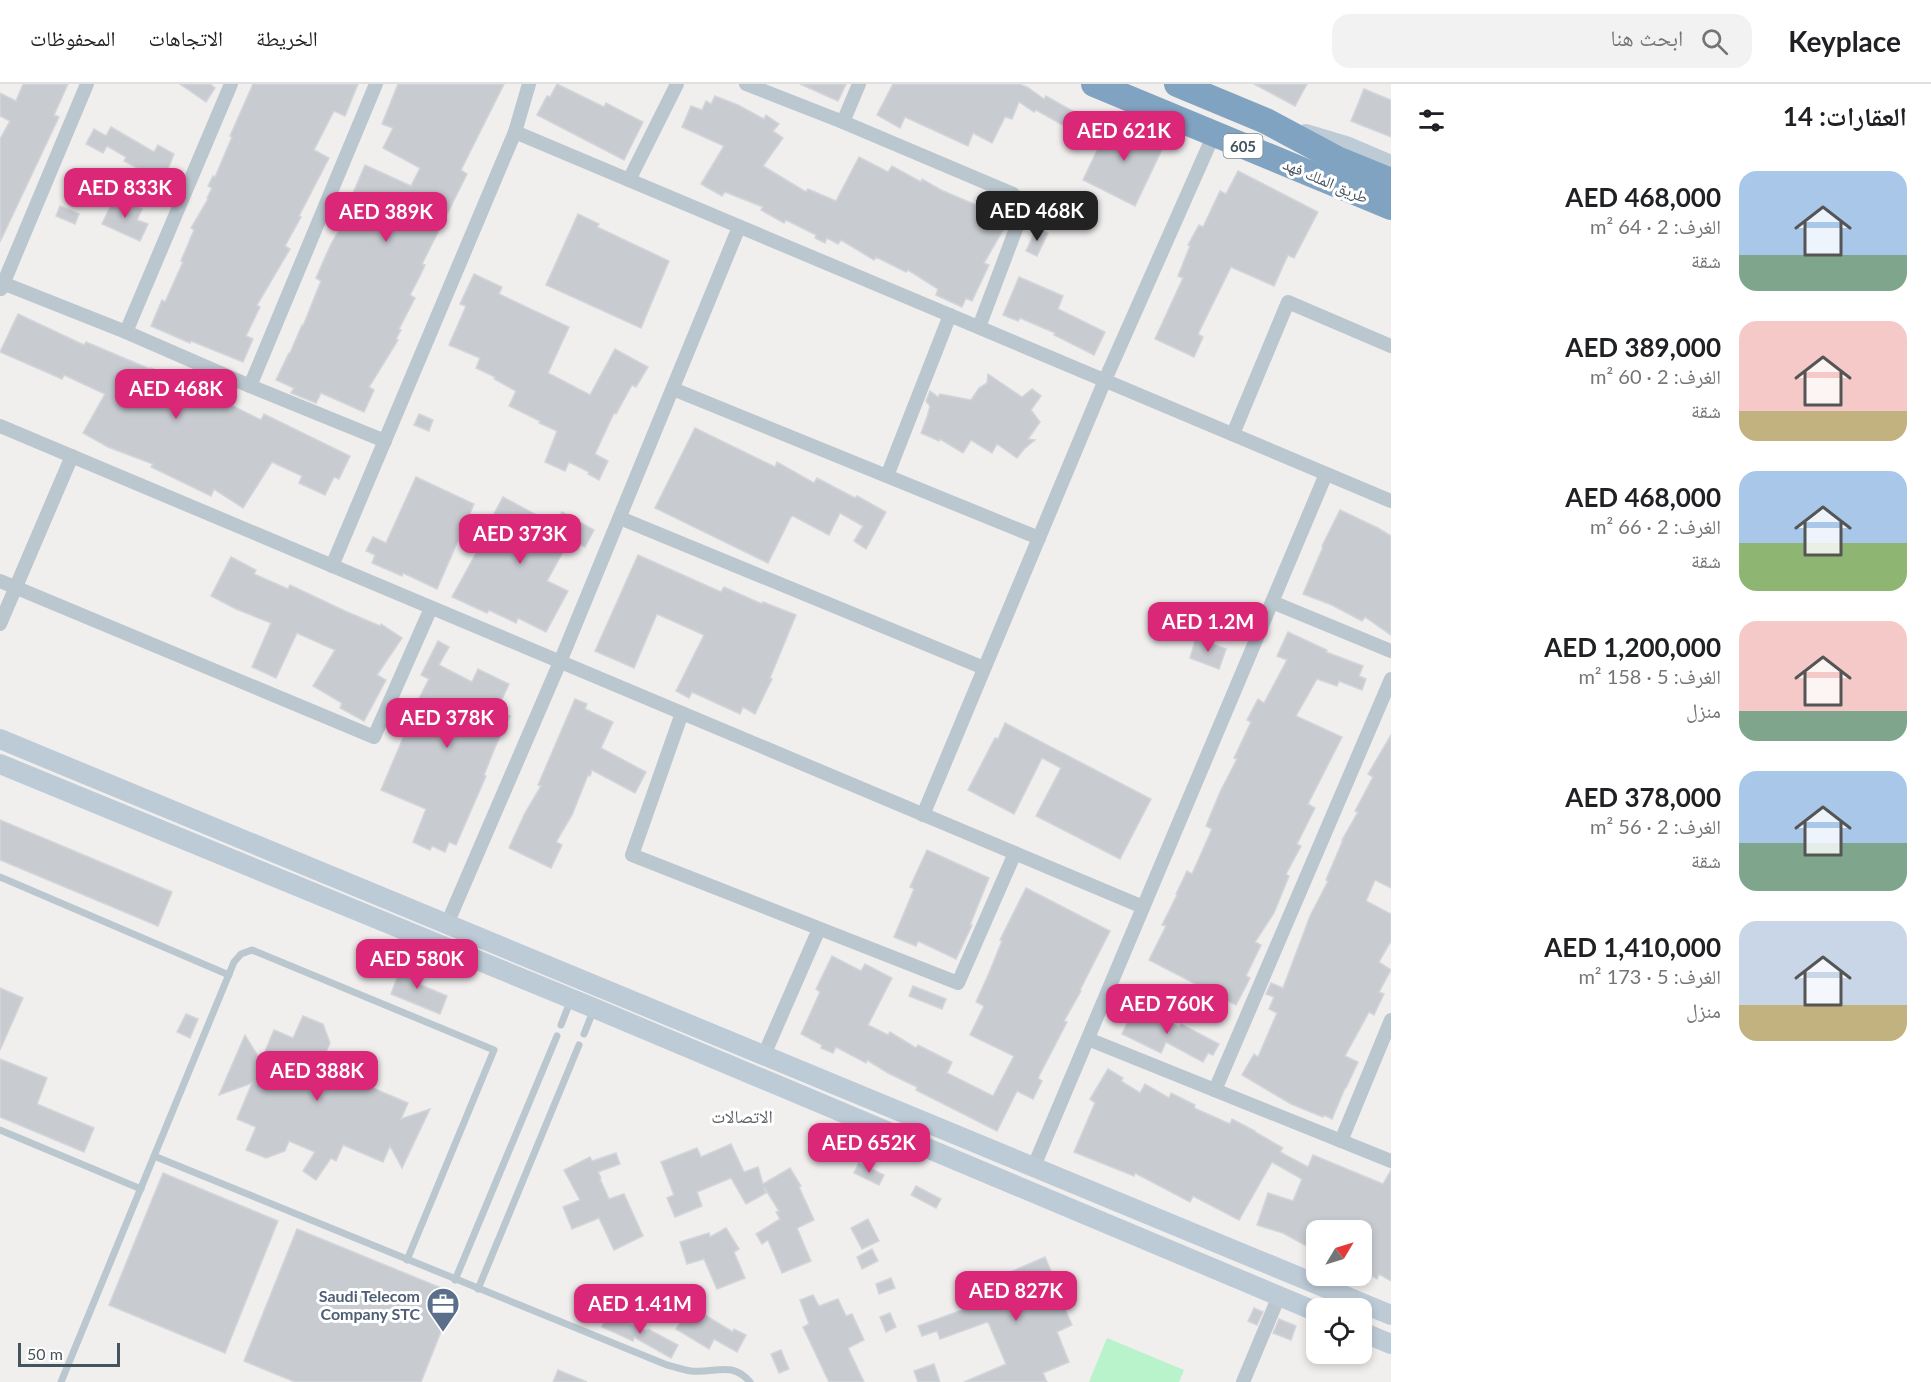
<!DOCTYPE html>
<html lang="ar">
<head>
<meta charset="utf-8">
<style>
	:root { --surface:#fff; --page:#f2f2f2; --text:#202124; --muted:#757577; --line:#e0e0e0; --accent:#db2777 }
	body { margin:0; font-family:Lato,"Noto Naskh Arabic",sans-serif; background:var(--page); color:var(--text); direction:rtl; height:100vh; display:flex; flex-direction:column; font-size:22px; white-space:nowrap }
	* { box-sizing:border-box; margin:0 }
	p { font-size:20px; color:var(--muted) }
	.icon { flex:none; width:33px; height:33px; fill:none; stroke:currentColor; stroke-width:2; stroke-linecap:round; stroke-linejoin:round }
	.map { position:relative; flex:1; overflow:hidden; direction:ltr }
	.side { display:flex; flex-direction:column; background:var(--surface); width:540px }
	.side>* { flex:none }
	.needle { width:39px; rotate:52deg }
	.tools { position:absolute; left:1306px; top:1136px; display:grid; gap:12px }
	.tools a { display:grid; place-items:center; width:66px; height:66px; border-radius:12px; background:var(--surface); box-shadow:0 3px 9px #0003; font-size:30px }
	.scale { position:absolute; left:18px; bottom:15px; width:102px; box-sizing:border-box; padding-left:6px; border:3px solid #45535d; border-top:0; font-size:16px; line-height:21px; white-space:nowrap; color:#45535d; -webkit-text-stroke:4px #fff; paint-order:stroke }
	.price { position:absolute; translate:-50% -51px; padding:0 14px; border-radius:12px; background:var(--accent); color:#fff; font-size:20px; line-height:39px; filter:drop-shadow(0 2px 3px #0008) }
	.price::after { content:''; position:absolute; left:50%; top:36px; width:18px; height:14px; margin-left:-9px; background:inherit; clip-path:polygon(0 0,100% 0,50% 100%) }
	.price.active { background:#222; color:#fff }
	ul { padding:0; list-style:none }
	li { display:flex; align-items:center; gap:18px; height:150px; padding:0 24px }
	li span { display:grid; place-items:center; flex:none; width:168px; height:120px; border-radius:18px; color:#555 }
	li>.icon { margin-inline-start:auto }
	span .icon { width:72px; height:72px; fill:#fffc; stroke-width:1 }
	li b { font-size:26px }
	h2 { display:flex; justify-content:space-between; align-items:center; height:72px; padding:0 24px; font-size:26px }
	header { display:flex; align-items:center; gap:36px; box-sizing:border-box; height:84px; padding:0 30px; background:var(--surface); border-bottom:2px solid var(--line) }
	header strong { font-size:28px }
	nav { display:flex; gap:33px; margin-inline-start:auto; font-size:21px }
	.search { width:420px; height:54px; background:var(--page); display:flex; align-items:center; gap:15px; box-sizing:border-box; padding:0 21px; border-radius:18px; color:var(--muted); font-size:22px }
	main { display:flex; flex:1; min-height:0 }
	.map>svg:first-child { display:block }
	.green { fill:#b8f3cc }
	.building { fill:#c8ccd1; stroke:#d2d5da; stroke-width:1.5 }
	.lines { fill:none; stroke-linecap:round; stroke-linejoin:round }
	.lane { stroke:#bbc7cf; stroke-width:7 }
	.street { stroke:#bbc7cf; stroke-width:14 }
	.secondary { stroke:#bdcbd7; stroke-width:20 }
	.highway { stroke:#81a3c2; stroke-width:26 }
	.labels { text-anchor:middle; dominant-baseline:central; stroke-width:6; stroke-linejoin:round; paint-order:stroke }
	.shield { fill:#fff; stroke:#7d878e; stroke-width:1.5 }
	.shield-label { font-size:15px; font-weight:bold; fill:#45535d }
	.street-label { font-size:16px; fill:#45535d; stroke:#fff }
	.service-label { font-size:16px; font-weight:bold; fill:#4e5e75; stroke:#fff; text-anchor:end }
	.neighbourhood-label { font-size:18px; fill:#5a5f64; stroke:#fff }
</style>
</head>
<body>
<header>
<strong>Keyplace</strong>
<div class="search"><svg class="icon" aria-label="search" viewBox="0 0 24 24"><circle cx="10" cy="10" r="6"/><path d="M15 15l6 6"/></svg>ابحث هنا</div>
<nav><a>الخريطة</a><a>الاتجاهات</a><a>المحفوظات</a></nav>
</header>
<main>
<section class="side">
<h2>العقارات: 14<svg class="icon" aria-label="filters" viewBox="0 0 24 24"><path d="M4 7h16M4 17h16"/><circle cx="9" cy="7" r="2"/><circle cx="15" cy="17" r="2"/></svg></h2>
<ul>
<li><span style="background:linear-gradient(#a9c7e8 70%,#7fa58c 0)"><svg class="icon" aria-label="home" viewBox="0 0 24 24"><path d="M3 11l9-7 9 7M6 9v11h12V9"/></svg></span><div><b>AED 468,000</b><p>الغرف: 2 · 64 m²</p><p>شقة</p></div></li>
<li><span style="background:linear-gradient(#f6c9c9 75%,#c2b280 0)"><svg class="icon" aria-label="home" viewBox="0 0 24 24"><path d="M3 11l9-7 9 7M6 9v11h12V9"/></svg></span><div><b>AED 389,000</b><p>الغرف: 2 · 60 m²</p><p>شقة</p></div></li>
<li><span style="background:linear-gradient(#a9c7e8 60%,#8fb573 0)"><svg class="icon" aria-label="home" viewBox="0 0 24 24"><path d="M3 11l9-7 9 7M6 9v11h12V9"/></svg></span><div><b>AED 468,000</b><p>الغرف: 2 · 66 m²</p><p>شقة</p></div></li>
<li><span style="background:linear-gradient(#f6c9c9 75%,#7fa58c 0)"><svg class="icon" aria-label="home" viewBox="0 0 24 24"><path d="M3 11l9-7 9 7M6 9v11h12V9"/></svg></span><div><b>AED 1,200,000</b><p>الغرف: 5 · 158 m²</p><p>منزل</p></div></li>
<li><span style="background:linear-gradient(#a9c7e8 60%,#7fa58c 0)"><svg class="icon" aria-label="home" viewBox="0 0 24 24"><path d="M3 11l9-7 9 7M6 9v11h12V9"/></svg></span><div><b>AED 378,000</b><p>الغرف: 2 · 56 m²</p><p>شقة</p></div></li>
<li><span style="background:linear-gradient(#c9d6e8 70%,#c2b280 0)"><svg class="icon" aria-label="home" viewBox="0 0 24 24"><path d="M3 11l9-7 9 7M6 9v11h12V9"/></svg></span><div><b>AED 1,410,000</b><p>الغرف: 5 · 173 m²</p><p>منزل</p></div></li>
</ul>
</section>
<div class="map">
<svg width="1391" height="1298" viewBox="0 0 1391 1298">
	<rect width="100%" height="100%" fill="#f1eeee"/>
	<polygon class="green" points="1107,1254 1184,1286 1179,1298 1089,1298"/>
	<g class="building">
		<polygon points="23,0 68,0 54,31 59,33 0,158 0,55 10,37 0,32 0,9 16,17"/>
		<polygon points="180,0 210,0 215,4 206,18"/>
		<polygon points="253,0 358,0 345,32 334,27 314,66 329,74 299,132 301,133 285,162 290,165 257,221 260,223 246,252 253,255 243,278 191,257 190,259 151,242 162,216 165,218 183,178 181,177 194,146 191,144 208,115 207,114 212,104 208,102 213,92 215,93 232,53 230,52"/>
		<polygon points="398,0 504,0 461,86 467,90 422,180 425,181 419,194 410,211 415,214 399,245 401,246 396,255 398,256 369,303 374,306 364,328 321,309 316,319 291,309 294,304 276,296 289,269 290,269 302,241 303,242 321,197 316,194 331,160 346,135 343,133 365,81 411,102 420,84 383,64 393,44 382,40"/>
		<polygon points="557,0 604,23 606,19 643,38 624,76 537,31 547,12 550,13"/>
		<polygon points="800,0 846,0 838,17"/>
		<polygon points="893,0 1019,0 1027,3 1044,15 1046,12 1085,34 1077,49 1036,26 1034,28 1019,18 1012,35 1005,33 992,59 973,49 968,62 905,33 900,44 877,31"/>
		<polygon points="1254,0 1307,0 1295,22"/>
		<polygon points="1364,5 1391,16 1391,53 1351,37"/>
		<polygon points="715,12 738,21 764,35 766,31 779,40 773,47 783,54 763,82 806,108 808,105 836,117 859,73 888,88 892,82 921,98 922,95 941,106 976,121 995,132 998,127 1010,134 984,179 989,181 972,217 966,214 962,223 936,211 938,205 908,186 906,188 876,173 874,176 841,156 838,160 827,154 825,159 815,154 816,151 786,136 784,139 761,126 763,123 725,108 722,112 701,100 724,62 682,43 691,22 702,26 706,17 711,20"/>
		<polygon points="1113,33 1165,59 1135,122 1083,96"/>
		<polygon points="111,43 154,68 158,61 174,70 162,100 148,95 150,91 124,77 126,73 107,62 103,69 86,60 94,45 106,52"/>
		<polygon points="1238,87 1318,128 1294,174 1288,171 1274,202 1231,183 1198,250 1203,253 1194,273 1155,255 1183,194 1178,192 1190,162 1188,161 1199,141 1203,143 1220,107 1226,110"/>
		<polygon points="115,113 142,125 137,136 148,140 140,157 102,140"/>
		<polygon points="60,122 79,130 75,140 56,132"/>
		<polygon points="578,130 599,140 597,143 669,177 641,244 546,201"/>
		<polygon points="1037,144 1048,149 1037,172 1026,167"/>
		<polygon points="474,190 502,203 499,210 569,243 548,289 590,311 615,265 648,283 636,303 632,301 616,330 614,329 595,370 608,377 599,396 588,390 589,388 569,378 565,387 545,378 557,347 539,339 540,337 509,322 516,307 494,295 495,293 476,284 480,274 449,261 466,222 460,220"/>
		<polygon points="1019,193 1063,212 1058,225 1105,248 1094,271 1054,251 1055,249 1020,234 1018,237 1003,231"/>
		<polygon points="18,230 84,261 86,258 150,285 151,284 188,301 189,300 261,336 264,330 350,372 339,395 334,393 325,411 299,399 302,392 272,378 243,424 214,405 211,412 151,383 153,380 108,363 83,349 105,310 64,291 62,295 0,268"/>
		<polygon points="988,290 1022,313 1032,305 1041,312 1031,326 1040,338 1028,355 1035,356 1024,365 1017,374 997,360 992,369 971,356 963,369 940,355 939,357 921,349 927,333 930,322 926,317 930,307 938,313 940,310 971,316 979,304 987,299"/>
		<polygon points="419,330 433,336 429,347 414,341"/>
		<polygon points="695,344 775,383 777,378 814,399 817,394 855,414 857,412 886,428 866,465 854,457 863,442 840,429 829,451 793,432 791,433 768,479 655,424"/>
		<polygon points="416,393 474,420 437,505 403,489 402,492 372,479 375,471 366,467 373,453 386,459"/>
		<polygon points="503,413 555,441 562,428 594,446 585,463 570,455 547,497 568,507 546,548 518,534 516,539 489,526 487,529 452,513 491,442 488,441"/>
		<polygon points="1340,426 1378,444 1391,452 1391,551 1365,533 1362,537 1332,521 1303,510 1323,463 1322,462"/>
		<polygon points="638,471 721,508 724,503 762,520 763,518 796,531 770,594 772,595 755,630 743,623 740,630 692,608 689,614 676,607 704,551 657,530 634,584 595,567"/>
		<polygon points="231,473 256,486 254,490 288,505 290,501 345,527 380,542 381,540 402,554 377,591 386,596 364,637 340,624 342,619 313,602 335,566 297,549 276,594 252,583 271,539 236,525 211,512"/>
		<polygon points="1288,548 1327,566 1326,568 1363,582 1359,592 1366,595 1362,606 1339,597 1337,602 1317,595 1296,632 1342,653 1308,720 1315,724 1297,760 1301,762 1286,790 1289,792 1274,829 1255,858 1261,861 1246,892 1250,894 1236,921 1149,876 1166,842 1162,841 1177,811 1176,810 1187,787 1192,790 1212,745 1206,742 1220,708 1237,675 1234,674 1251,638 1247,636 1258,615 1264,619 1287,576 1277,572"/>
		<polygon points="1196,554 1226,565 1219,585 1190,574"/>
		<polygon points="438,557 449,563 439,581 472,598 478,585 509,600 497,626 510,632 496,661 484,691 486,692 456,761 449,758 445,768 432,762 430,766 413,758 426,725 381,706 406,647 401,644 409,624 413,626 429,595 421,591"/>
		<polygon points="575,615 587,620 585,625 613,638 601,664 646,688 635,709 592,686 590,692 588,691 572,731 556,758 562,761 551,784 509,764 525,729 541,702 538,701"/>
		<polygon points="1005,639 1151,715 1120,775 1036,732 1061,684 1042,674 1014,730 968,706 995,654 998,655"/>
		<polygon points="1391,651 1391,804 1375,796 1366,817 1391,830 1391,857 1379,878 1391,886 1379,908 1384,910 1374,931 1369,928 1345,972 1358,978 1346,1004 1345,1004 1332,1035 1324,1031 1323,1033 1291,1020 1242,991 1254,970 1258,973 1277,929 1269,925 1274,913 1266,910 1271,899 1283,904 1310,832 1328,797 1326,796 1343,756 1342,756 1358,728 1355,727 1373,693 1368,690"/>
		<polygon points="0,736 172,808 158,842 0,776"/>
		<polygon points="927,766 989,794 970,841 972,841 956,875 918,857 916,862 894,853 914,805 910,803"/>
		<polygon points="1026,804 1110,847 1080,906 1081,907 1064,937 1067,938 1038,994 1042,997 1033,1015 1017,1007 997,1047 916,1006 917,1003 888,989 867,976 866,979 836,963 833,969 821,964 822,961 801,950 820,908 816,905 832,872 861,887 865,880 892,894 868,941 888,951 890,948 916,964 918,961 952,978 947,989 993,1012 1014,972 970,951 984,922 976,918 989,889 1002,857 1000,856"/>
		<polygon points="403,879 422,887 416,899 447,912 440,930 391,910"/>
		<polygon points="913,902 946,915 942,925 909,912"/>
		<polygon points="0,904 23,914 0,966"/>
		<polygon points="1135,923 1179,943 1181,940 1219,960 1213,971 1208,969 1203,978 1166,958 1161,969 1122,950"/>
		<polygon points="186,930 198,935 190,954 177,948"/>
		<polygon points="303,932 323,940 330,959 326,968 373,989 368,1002 408,1019 401,1035 430,1025 402,1084 390,1062 383,1078 343,1061 336,1077 331,1074 316,1096 303,1087 315,1068 289,1057 285,1067 266,1074 246,1066 256,1043 237,1035 252,999 219,1011 245,951 261,977 274,946 293,954"/>
		<polygon points="0,975 47,994 37,1020 94,1044 84,1068 0,1033"/>
		<polygon points="1108,985 1123,994 1121,997 1140,1009 1145,1000 1169,1014 1171,1009 1195,1021 1194,1024 1230,1040 1232,1035 1255,1047 1255,1048 1283,1064 1280,1068 1308,1083 1313,1071 1383,1100 1391,1086 1391,1197 1379,1190 1377,1195 1362,1187 1362,1146 1317,1146 1317,1156 1312,1165 1283,1149 1257,1141 1268,1109 1293,1117 1302,1095 1272,1078 1239,1136 1193,1112 1190,1118 1135,1089 1134,1092 1074,1068 1095,1019 1090,1015"/>
		<polygon points="731,1060 744,1088 758,1083 763,1100 790,1084 801,1102 799,1103 814,1136 797,1144 811,1177 782,1189 768,1156 762,1160 756,1150 780,1135 776,1128 779,1127 764,1103 766,1109 746,1120 731,1094 697,1108 702,1122 675,1133 667,1114 674,1111 661,1078 697,1064 701,1073"/>
		<polygon points="616,1069 620,1080 598,1088 601,1094 600,1095 609,1115 624,1110 643,1152 614,1166 599,1134 572,1145 563,1123 580,1116 564,1086 590,1073 592,1077"/>
		<polygon points="859,1079 884,1091 879,1101 854,1089"/>
		<polygon points="163,1089 278,1137 225,1269 109,1221"/>
		<polygon points="916,1102 941,1115 936,1124 911,1111"/>
		<polygon points="868,1135 879,1157 862,1165 851,1144"/>
		<polygon points="726,1144 739,1165 734,1168 745,1194 717,1205 704,1175 687,1180 680,1158 709,1149 710,1153"/>
		<polygon points="297,1145 456,1210 421,1298 295,1298 244,1277"/>
		<polygon points="872,1165 878,1177 862,1185 857,1173"/>
		<polygon points="1045,1173 1061,1211 1069,1208 1075,1221 1065,1225 1072,1241 1057,1248 1069,1278 1043,1289 1047,1298 964,1298 1006,1280 989,1240 987,1238 940,1255 937,1247 922,1252 918,1242 968,1224 960,1210"/>
		<polygon points="891,1194 895,1204 879,1210 876,1200"/>
		<polygon points="813,1211 819,1222 838,1215 846,1232 852,1230 864,1256 848,1264 864,1298 829,1298 803,1243 809,1240 800,1216"/>
		<polygon points="690,1222 733,1248 734,1245 746,1251 737,1268 714,1255 709,1265 676,1245"/>
		<polygon points="1254,1224 1263,1228 1257,1241 1248,1237"/>
		<polygon points="890,1229 896,1243 886,1248 880,1233"/>
		<polygon points="608,1230 647,1247 648,1245 678,1261 671,1274 634,1253 633,1257 602,1243"/>
		<polygon points="1279,1235 1296,1242 1291,1256 1273,1249"/>
		<polygon points="781,1266 789,1285 779,1289 771,1270"/>
		<polygon points="934,1280 940,1298 918,1298 914,1287"/>
		<polygon points="558,1286 587,1298 553,1298"/>
	</g>
	<g class="lines">
		<g class="lane">
			<polyline points="0,793 229,891"/>
			<polyline points="561,941 570,918"/>
			<polyline points="584,950 594,925"/>
			<polyline points="0,1046 141,1105"/>
			<path d="M154,1072l513,209c8,2 16,5 24,6 24,3 40,-11 59,11"/>
			<polyline points="455,1196 557,952"/>
			<polyline points="478,1205 579,961"/>
			<polyline points="61,1298 234,878 241,870 252,866 494,966 407,1176"/>
		</g>
		<g class="street">
			<polyline points="746,0 843,38 1013,110 1020,118 1022,129 979,243"/>
			<polyline points="843,38 859,0"/>
			<polyline points="515,48 1391,417"/>
			<polyline points="629,96 677,0"/>
			<polyline points="0,198 126,248 250,302 385,357"/>
			<polyline points="1,205 87,0"/>
			<polyline points="126,248 231,0"/>
			<polyline points="250,302 376,0"/>
			<polyline points="673,305 1039,454"/>
			<polyline points="0,342 1143,823"/>
			<polyline points="1233,350 1288,218 1391,262"/>
			<polyline points="887,392 950,231"/>
			<polyline points="620,434 984,584"/>
			<polyline points="332,482 515,48 529,0"/>
			<polyline points="0,497 374,653 431,524"/>
			<polyline points="1272,518 1391,567"/>
			<polyline points="0,540 72,372"/>
			<polyline points="682,629 632,771 958,899 1015,769"/>
			<polyline points="923,731 1105,296 1214,50"/>
			<polyline points="447,840 560,578 739,143"/>
			<polyline points="1088,955 1391,1077"/>
			<polyline points="764,971 819,845"/>
			<polyline points="1215,1006 1391,595"/>
			<polyline points="1341,1057 1391,936"/>
			<polyline points="1034,1082 1326,390"/>
			<polyline points="1243,1298 1279,1212"/>
		</g>
		<g class="secondary">
			<polyline points="1306,50 1346,62 1391,81"/>
			<polyline points="0,655 1391,1231"/>
			<polyline points="0,680 589,922 1317,1228"/>
			<polyline points="1362,1248 1391,1260"/>
		</g>
		<g class="highway">
			<polyline points="1094,0 1391,123"/>
			<polyline points="1177,0 1266,37 1337,75 1391,97"/>
		</g>
	</g>
	<defs>
		<g id="office-pin" transform="scale(1.725)"><path d="M0 17L-7.5 6A9.5 9.5 0 1 1 7.5 6Z" fill="#5c6f8a" stroke="#fff"/><path d="M-6-3h4V-5.5h4V-3h4V5H-6ZM-1-4.5V-3h2v-1.5ZM-6 0V1H6V0Z" fill="#fff"/></g>
	</defs>
	<g fill-rule="evenodd">
		<use href="#office-pin" x="443" y="1220"/>
	</g>
	<g class="labels">
		<rect class="shield" x="1223.5" y="50" width="39" height="24" rx="4.5"/>
		<g class="shield-label">
			<text x="1243" y="62">605</text>
		</g>
		<g class="street-label">
			<text transform="translate(1326 96) rotate(23)">طريق الملك فهد</text>
		</g>
		<g class="service-label">
			<text x="420" y="1211">Saudi Telecom<tspan x="420" dy="18">Company STC</tspan></text>
		</g>
		<g class="neighbourhood-label">
			<text x="742" y="1032">الاتصالات</text>
		</g>
	</g>
</svg>
<div class="tools">
<a><svg class="needle" viewBox="-14 -14 28 28"><path d="M0-13l5 13h-10z" fill="#e53935"/><path d="M0 13l5-13h-10z" fill="#757577"/></svg></a>
<a><svg class="icon" aria-label="locate" viewBox="0 0 24 24"><circle cx="12" cy="12" r="6"/><path d="M12 2v4M12 18v4M2 12h4M18 12h4"/></svg></a>
</div>
<div class="scale">50 m</div>
<b class="price" style="left:1124px;top:78px">AED 621K</b>
<b class="price" style="left:125px;top:135px">AED 833K</b>
<b class="price active" style="left:1037px;top:158px">AED 468K</b>
<b class="price" style="left:386px;top:159px">AED 389K</b>
<b class="price" style="left:176px;top:336px">AED 468K</b>
<b class="price" style="left:520px;top:481px">AED 373K</b>
<b class="price" style="left:1208px;top:569px">AED 1.2M</b>
<b class="price" style="left:447px;top:665px">AED 378K</b>
<b class="price" style="left:417px;top:906px">AED 580K</b>
<b class="price" style="left:1167px;top:951px">AED 760K</b>
<b class="price" style="left:317px;top:1018px">AED 388K</b>
<b class="price" style="left:869px;top:1090px">AED 652K</b>
<b class="price" style="left:1016px;top:1238px">AED 827K</b>
<b class="price" style="left:640px;top:1251px">AED 1.41M</b>
</div>
</main>
</body>
</html>
